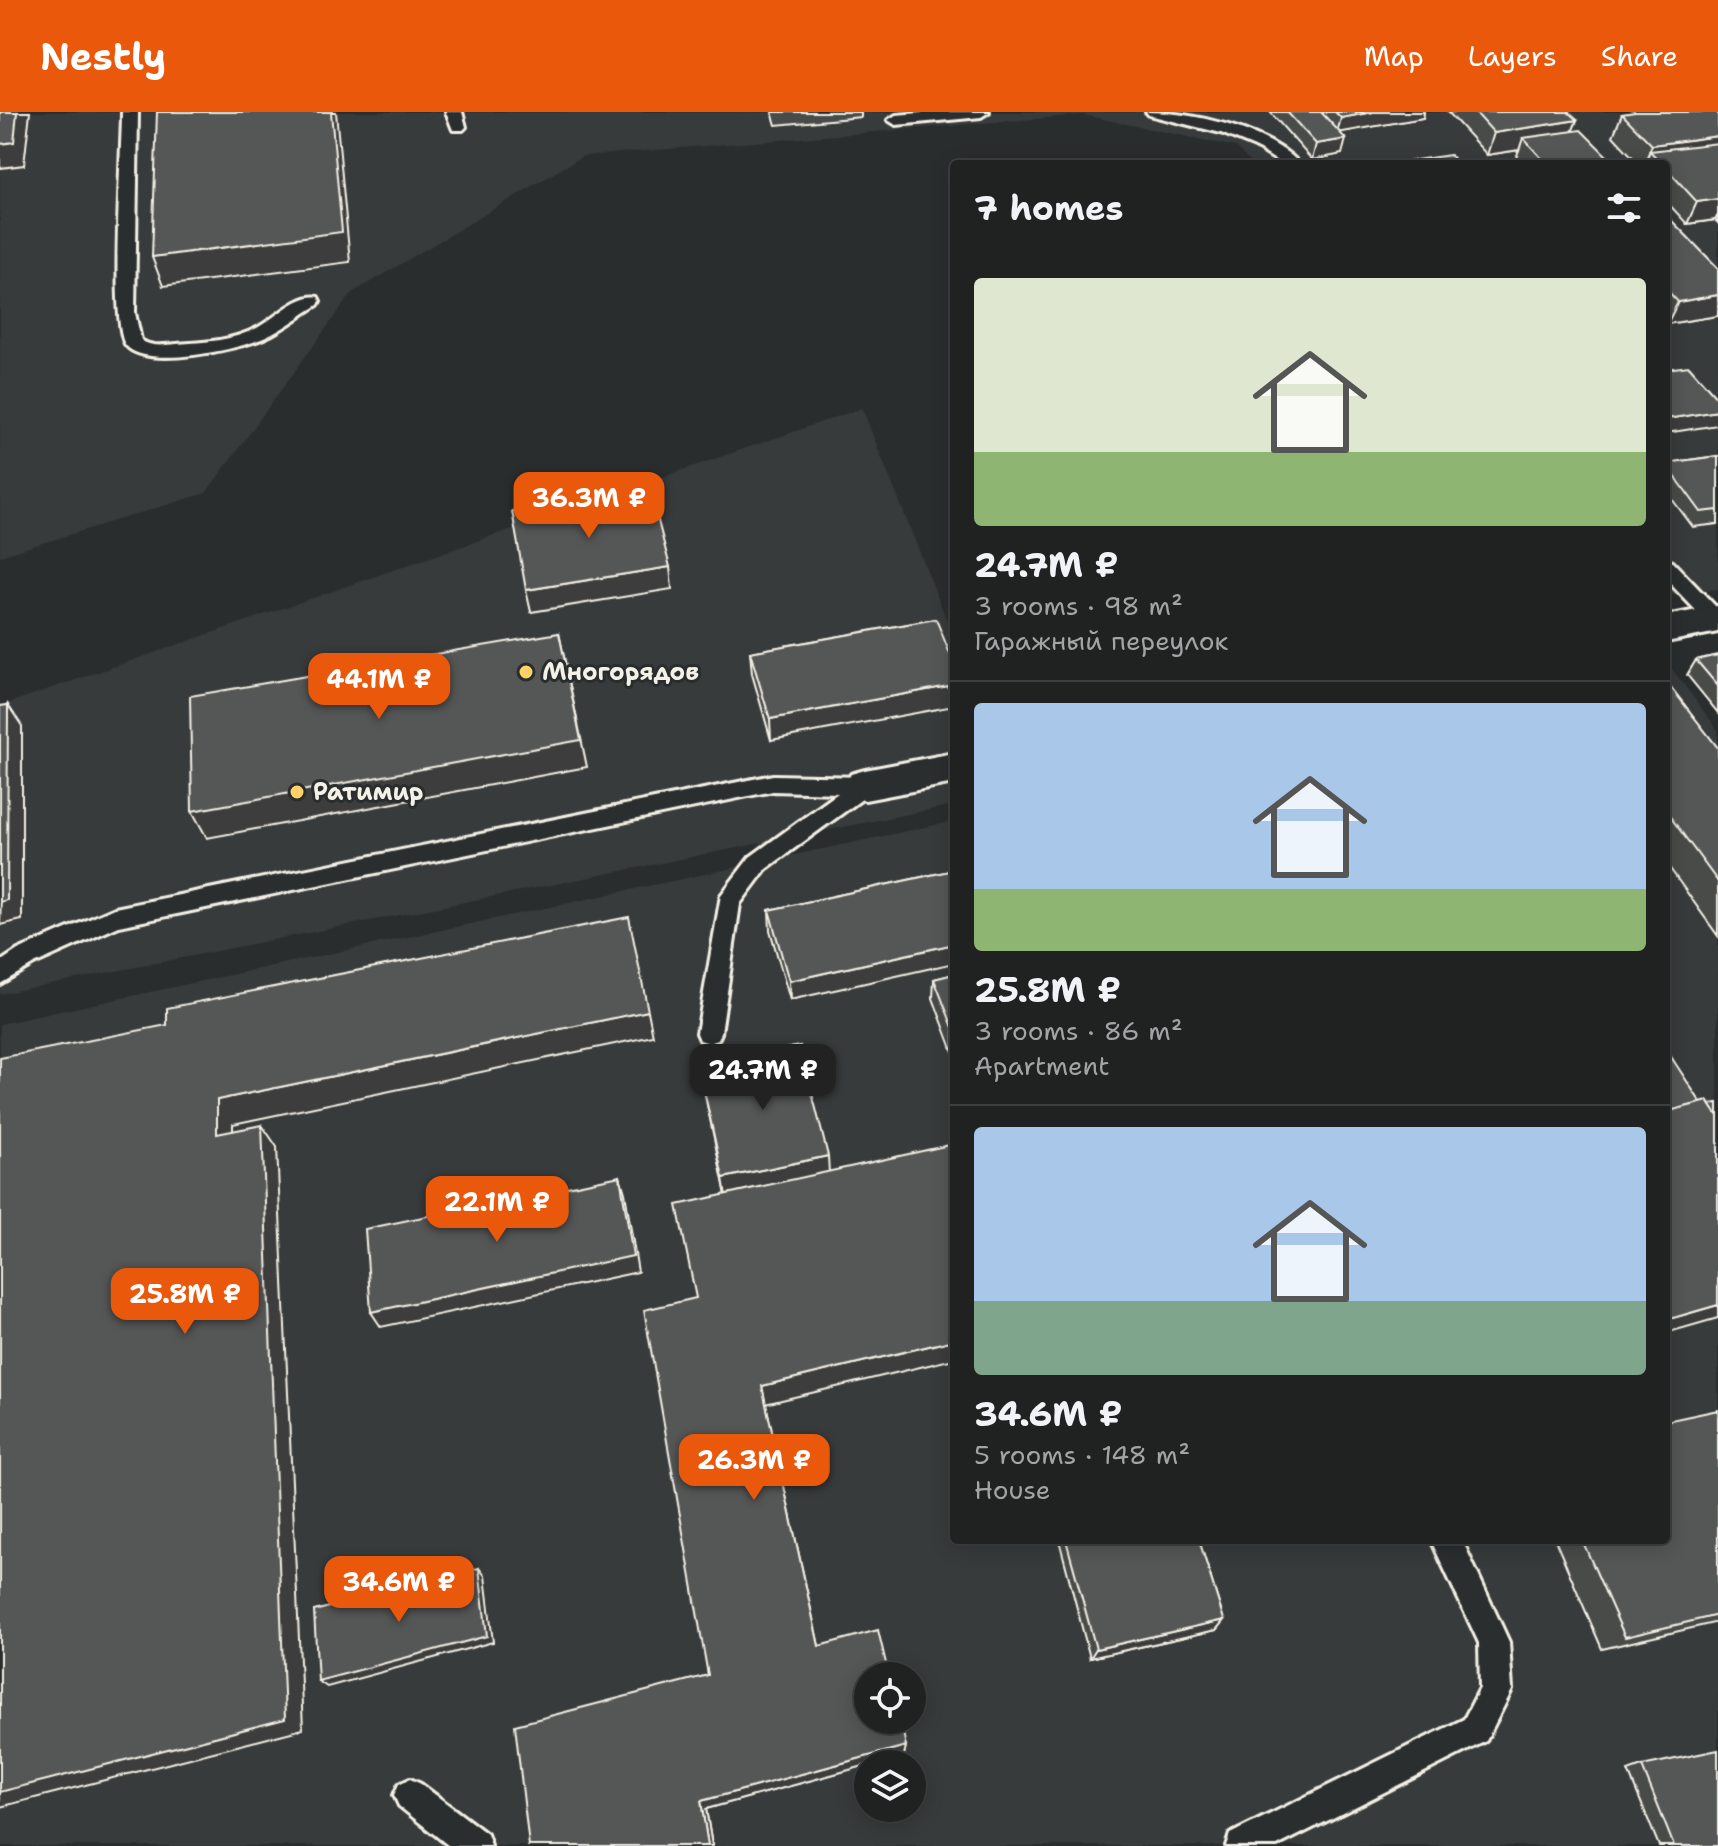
<!DOCTYPE html>
<html lang="en">
<head>
<meta charset="utf-8">
<style>
	:root { --surface:#202222; --page:#2d2f2f; --text:#f1f3f6; --muted:#a2a4a5; --line:#3d3f40; --accent:#ea580c }
	body { margin:0; font-family:"Shantell Sans",sans-serif; background:var(--page); color:var(--text); height:100vh; display:flex; flex-direction:column; font-size:30px; white-space:nowrap }
	* { box-sizing:border-box; margin:0 }
	p { font-size:26px; color:var(--muted) }
	.icon { flex:none; width:44px; height:44px; fill:none; stroke:currentColor; stroke-width:2; stroke-linecap:round; stroke-linejoin:round }
	.map { position:relative; flex:1; overflow:hidden }
	.panel { position:absolute; left:950px; top:48px; width:720px; height:1384px; display:flex; flex-direction:column; background:var(--surface); border-radius:8px; box-shadow:0 4px 20px #0003,0 0 0 2px var(--line) }
	.panel>* { flex:none }
	.tools { position:absolute; left:854px; top:1550px; display:grid; gap:16px }
	.tools a { display:grid; place-items:center; width:72px; height:72px; border-radius:50%; background:var(--surface); box-shadow:0 4px 20px #0003,0 0 0 2px var(--line); font-size:40px }
	.price { position:absolute; translate:-50% -68px; padding:0 18px; border-radius:16px; background:var(--accent); color:#fff; font-size:26px; line-height:52px; filter:drop-shadow(0 2px 4px #0008) }
	.price::after { content:''; position:absolute; left:50%; top:48px; width:24px; height:18px; margin-left:-12px; background:inherit; clip-path:polygon(0 0,100% 0,50% 100%) }
	.price.on { background:#222; color:#fff }
	ul { padding:0; list-style:none }
	li { display:grid; align-content:center; gap:16px; height:424px; padding:0 24px }
	li+li { border-top:2px solid var(--line) }
	li span { display:grid; place-items:center; height:248px; border-radius:8px; color:#555 }
	li>.icon { margin-inline-start:auto }
	span .icon { width:144px; height:144px; fill:#fffc; stroke-width:1 }
	li b { font-size:34px }
	h2 { display:flex; justify-content:space-between; align-items:center; height:96px; padding:0 24px; font-size:34px }
	header { display:flex; align-items:center; gap:48px; box-sizing:border-box; height:112px; padding:0 40px; background:var(--accent); color:#fff }
	header strong { font-size:38px }
	nav { display:flex; gap:44px; margin-inline-start:auto; font-size:28px }
	.map>svg:first-child { display:block }
	.built { fill:#373a3a; fill-rule:evenodd }
	.lines { fill:none; stroke-linecap:round; stroke-linejoin:round }
	.lane-casing { stroke:#f4f1e8; stroke-width:6 }
	.street-casing { stroke:#f4f1e8; stroke-width:6 }
	.lane { fill:#2a2d2e; fill-rule:evenodd }
	.street { fill:#2a2d2e; fill-rule:evenodd }
	.wall { fill:#494b4a; stroke:#f4f1e8; stroke-width:2 }
	.shaded-wall { fill:#3c3d3c; stroke:#f4f1e8; stroke-width:2 }
	.building { fill:#555756; stroke:#f4f1e8; stroke-width:2 }
	.poi-dot { fill:#ffd166; stroke:#2a2d2e; stroke-width:3 }
	.labels { text-anchor:middle; dominant-baseline:central; stroke-width:6; stroke-linejoin:round; paint-order:stroke }
	.poi-label { font-size:24px; font-weight:bold; fill:#f4f1e8; stroke:#2a2d2e; text-anchor:start }
</style>
</head>
<body>
<header>
<strong>Nestly</strong>
<nav><a>Map</a><a>Layers</a><a>Share</a></nav>
</header>
<div class="map">
<svg width="1718" height="1734" viewBox="0 0 1718 1734">
	<rect width="100%" height="100%" fill="#2a2d2e"/>
	<filter id="ink" filterUnits="userSpaceOnUse"><feTurbulence type="fractalNoise" baseFrequency=".0125" numOctaves="2"/><feDisplacementMap in="SourceGraphic" scale="16" xChannelSelector="R" yChannelSelector="G"/><feConvolveMatrix kernelMatrix="1 2 1 2 8 2 1 2 1" color-interpolation-filters="sRGB"/></filter>
	<g filter="url(#ink)">
		<g class="built">
			<polygon points="0,0 1718,0 1718,477 1666,484 1666,52 1251,52 1236,35 1083,3 583,44 352,181 206,381 0,444"/>
			<polygon points="862,296 954,526 954,693 0,882 0,594"/>
			<path d="M1672,557l46,61v1116h-1718v-822l954,-203v719h712v-870zM868,1564h44v44h-44zM868,1652h44v44h-44z"/>
		</g>
		<g class="lines">
			<g class="lane-casing">
				<g id="lane">
					<path d="M122,0h16l-3,201 6,27c11,8 23,5 36,4 28,-2 55,-3 80,-16 17,-9 42,-35 61,-31l2,4 -2,4c-17,10 -34,24 -52,32 -25,12 -123,34 -141,7 -15,-24 -3,-193 -3,-232z"/>
					<polygon points="446,0 462,0 466,15 463,18 453,18"/>
					<polygon points="933,0 989,0 981,5 896,13 888,8 896,3"/>
					<path d="M1146,0c46,0 122,17 154,52h-18l-27,-17 -34,-14 -72,-18z"/>
					<polygon points="1666,448 1673,450 1718,497 1718,514 1709,512 1666,467"/>
					<polygon points="773,663 865,665 873,667 876,673 873,679 766,757 740,792 721,921 718,928 709,931 700,928 697,921 721,783 750,745 838,681 773,679 119,814 34,852 0,872 0,850 18,838 115,796"/>
					<polygon points="1431,1428 1462,1428 1509,1530 1512,1578 1486,1629 1277,1734 1226,1734 1230,1722 1464,1607 1480,1576 1479,1531"/>
					<polygon points="410,1667 421,1672 487,1722 491,1734 449,1734 399,1694 394,1683 399,1672"/>
				</g>
			</g>
			<g class="street-casing">
				<g id="street">
					<polygon points="1718,494 1718,520 1666,530 1666,504"/>
					<polygon points="954,641 954,671 865,688 851,684 845,673 851,662 865,658"/>
				</g>
			</g>
			<use href="#lane" class="lane"/>
			<use href="#street" class="street"/>
		</g>
		<g class="wall">
			<polygon points="772,0 861,0 861,5 776,13"/>
			<polygon points="1270,0 1424,0 1423,6 1340,20 1342,42 1312,48"/>
			<polygon points="1448,0 1568,0 1577,8 1572,19 1615,52 1518,52 1515,49 1519,38 1487,43"/>
			<polygon points="1718,0 1718,111 1715,108 1687,112 1666,89 1666,52 1639,52 1613,24 1622,2"/>
			<polygon points="1666,103 1718,156 1718,204 1667,212 1666,211"/>
			<polygon points="1718,344 1718,412 1693,415 1666,379 1666,351"/>
			<polygon points="936,507 771,628 752,562 750,540"/>
			<polygon points="1718,543 1718,601 1687,563 1696,548"/>
			<polygon points="1666,569 1718,636 1718,824 1666,751"/>
			<polygon points="954,758 790,888 770,818 769,798"/>
			<polygon points="954,862 954,942 933,886 934,867"/>
			<polygon points="800,934 766,1292 819,1534 906,1634 904,1643 706,1697 712,1734 529,1734 708,1563 696,1186 726,1083 699,955"/>
			<polygon points="1718,1298 1718,1510 1602,1537 1555,1428 1666,1428"/>
			<polygon points="1059,1428 1199,1428 1224,1508 1216,1518 1090,1546"/>
			<polygon points="1642,1654 1718,1734 1659,1734 1628,1659"/>
		</g>
		<g class="shaded-wall">
			<polygon points="17,0 30,0 24,53 0,56 0,32"/>
			<polygon points="331,0 336,0 350,150 163,174 152,145"/>
			<polygon points="1373,0 1424,0 1423,6 1337,21 1341,6"/>
			<polygon points="1577,8 1568,30 1523,26 1519,38 1487,43 1494,21"/>
			<polygon points="1718,24 1718,45 1650,39 1644,52 1652,33"/>
			<polygon points="1346,27 1342,42 1312,48 1316,32"/>
			<polygon points="1718,87 1718,103 1715,108 1687,112 1697,90"/>
			<polygon points="1718,183 1718,204 1667,212 1678,190"/>
			<polygon points="1718,299 1718,313 1666,321 1666,307"/>
			<polygon points="670,455 672,477 531,500 526,478"/>
			<polygon points="559,521 587,655 207,726 192,699"/>
			<polygon points="954,573 954,594 771,628 770,607"/>
			<polygon points="8,593 22,614 22,808 0,813"/>
			<polygon points="954,832 954,851 790,888 789,869"/>
			<polygon points="648,899 653,924 233,1012 233,1044 217,1022 217,988"/>
			<polygon points="262,1013 277,1035 303,1617 0,1695 0,1680"/>
			<polygon points="828,1044 829,1061 726,1084 723,1066"/>
			<polygon points="620,1064 625,1081 638,1160 381,1215 371,1200"/>
			<polygon points="1718,1193 1718,1206 1666,1221 1666,1208"/>
			<polygon points="954,1228 954,1247 765,1292 762,1274"/>
			<polygon points="479,1456 485,1464 493,1530 327,1575 318,1569"/>
			<polygon points="1224,1508 1216,1518 1090,1546 1096,1537"/>
			<polygon points="906,1634 904,1643 706,1697 712,1734 708,1734 701,1689"/>
		</g>
		<g class="building">
			<polygon points="0,0 17,0 14,30 0,32"/>
			<polygon points="157,0 331,0 342,120 152,145"/>
			<polygon points="1287,0 1321,0 1346,27 1316,32"/>
			<polygon points="1335,0 1373,0 1341,6"/>
			<polygon points="1475,0 1568,0 1577,8 1494,21"/>
			<polygon points="1635,0 1718,0 1718,24 1652,33 1622,2"/>
			<polygon points="1581,18 1615,52 1547,52 1523,26"/>
			<polygon points="1718,31 1718,87 1697,90 1666,56 1666,52 1662,52 1650,39"/>
			<polygon points="1450,43 1458,52 1388,52"/>
			<polygon points="1666,103 1718,156 1718,183 1678,190 1666,177"/>
			<polygon points="1689,254 1718,287 1718,299 1666,307 1666,257"/>
			<polygon points="1718,344 1718,398 1701,400 1666,352 1666,351"/>
			<polygon points="650,378 670,455 526,478 512,399"/>
			<polygon points="936,507 954,552 954,573 770,607 750,540"/>
			<polygon points="559,521 581,628 192,699 190,584"/>
			<polygon points="1718,543 1718,574 1696,548"/>
			<polygon points="1666,569 1718,636 1718,770 1666,699"/>
			<polygon points="8,593 7,788 0,790 0,594"/>
			<polygon points="954,758 954,832 789,869 769,798"/>
			<polygon points="629,805 648,899 217,988 217,1022 262,1013 285,1607 0,1680 0,946 167,913 167,896"/>
			<polygon points="954,862 954,918 934,867"/>
			<polygon points="800,934 828,1044 723,1066 699,955"/>
			<polygon points="1666,937 1701,991 1666,1000"/>
			<polygon points="1708,989 1718,1004 1718,1193 1666,1208 1666,1000"/>
			<polygon points="1718,991 1718,1004 1710,992"/>
			<polygon points="954,1032 954,1228 762,1274 819,1534 878,1518 889,1564 868,1564 868,1608 900,1608 906,1634 701,1689 708,1734 529,1734 515,1613 708,1563 644,1198 696,1186 677,1093"/>
			<polygon points="620,1064 633,1144 371,1200 365,1117"/>
			<polygon points="1718,1298 1718,1503 1625,1525 1582,1428 1666,1428 1666,1309"/>
			<polygon points="1066,1428 1199,1428 1224,1508 1096,1537"/>
			<polygon points="479,1456 487,1524 318,1569 314,1499"/>
			<polygon points="1718,1638 1718,1734 1674,1734 1642,1654"/>
		</g>
	</g>
	<g class="poi-dot">
		<circle cx="526" cy="560" r="8"/>
		<circle cx="297" cy="680" r="8"/>
	</g>
	<g class="labels">
		<g class="poi-label">
			<text x="542" y="560">Многорядов</text>
			<text x="313" y="680">Ратимир</text>
		</g>
	</g>
</svg>
<div class="tools">
<a><svg class="icon" aria-label="locate" viewBox="0 0 24 24"><circle cx="12" cy="12" r="6"/><path d="M12 2v4M12 18v4M2 12h4M18 12h4"/></svg></a>
<a><svg class="icon" aria-label="layers" viewBox="0 0 24 24"><path d="M12 4l9 5-9 5-9-5zM3 14l9 5 9-5"/></svg></a>
</div>
<b class="price" style="left:589px;top:428px">36.3M ₽</b>
<b class="price" style="left:379px;top:609px">44.1M ₽</b>
<b class="price on" style="left:763px;top:1000px">24.7M ₽</b>
<b class="price" style="left:497px;top:1132px">22.1M ₽</b>
<b class="price" style="left:185px;top:1224px">25.8M ₽</b>
<b class="price" style="left:754px;top:1390px">26.3M ₽</b>
<b class="price" style="left:399px;top:1512px">34.6M ₽</b>
<section class="panel">
<h2>7 homes<svg class="icon" aria-label="filters" viewBox="0 0 24 24"><path d="M4 7h16M4 17h16"/><circle cx="9" cy="7" r="2"/><circle cx="15" cy="17" r="2"/></svg></h2>
<ul>
<li><span style="background:linear-gradient(#dfe7d0 70%,#8fb573 0)"><svg class="icon" aria-label="home" viewBox="0 0 24 24"><path d="M3 11l9-7 9 7M6 9v11h12V9"/></svg></span><div><b>24.7M ₽</b><p>3 rooms · 98 m²</p><p>Гаражный переулок</p></div></li>
<li><span style="background:linear-gradient(#a9c7e8 75%,#8fb573 0)"><svg class="icon" aria-label="home" viewBox="0 0 24 24"><path d="M3 11l9-7 9 7M6 9v11h12V9"/></svg></span><div><b>25.8M ₽</b><p>3 rooms · 86 m²</p><p>Apartment</p></div></li>
<li><span style="background:linear-gradient(#a9c7e8 70%,#7fa58c 0)"><svg class="icon" aria-label="home" viewBox="0 0 24 24"><path d="M3 11l9-7 9 7M6 9v11h12V9"/></svg></span><div><b>34.6M ₽</b><p>5 rooms · 148 m²</p><p>House</p></div></li>
</ul>
</section>
</div>
</body>
</html>
